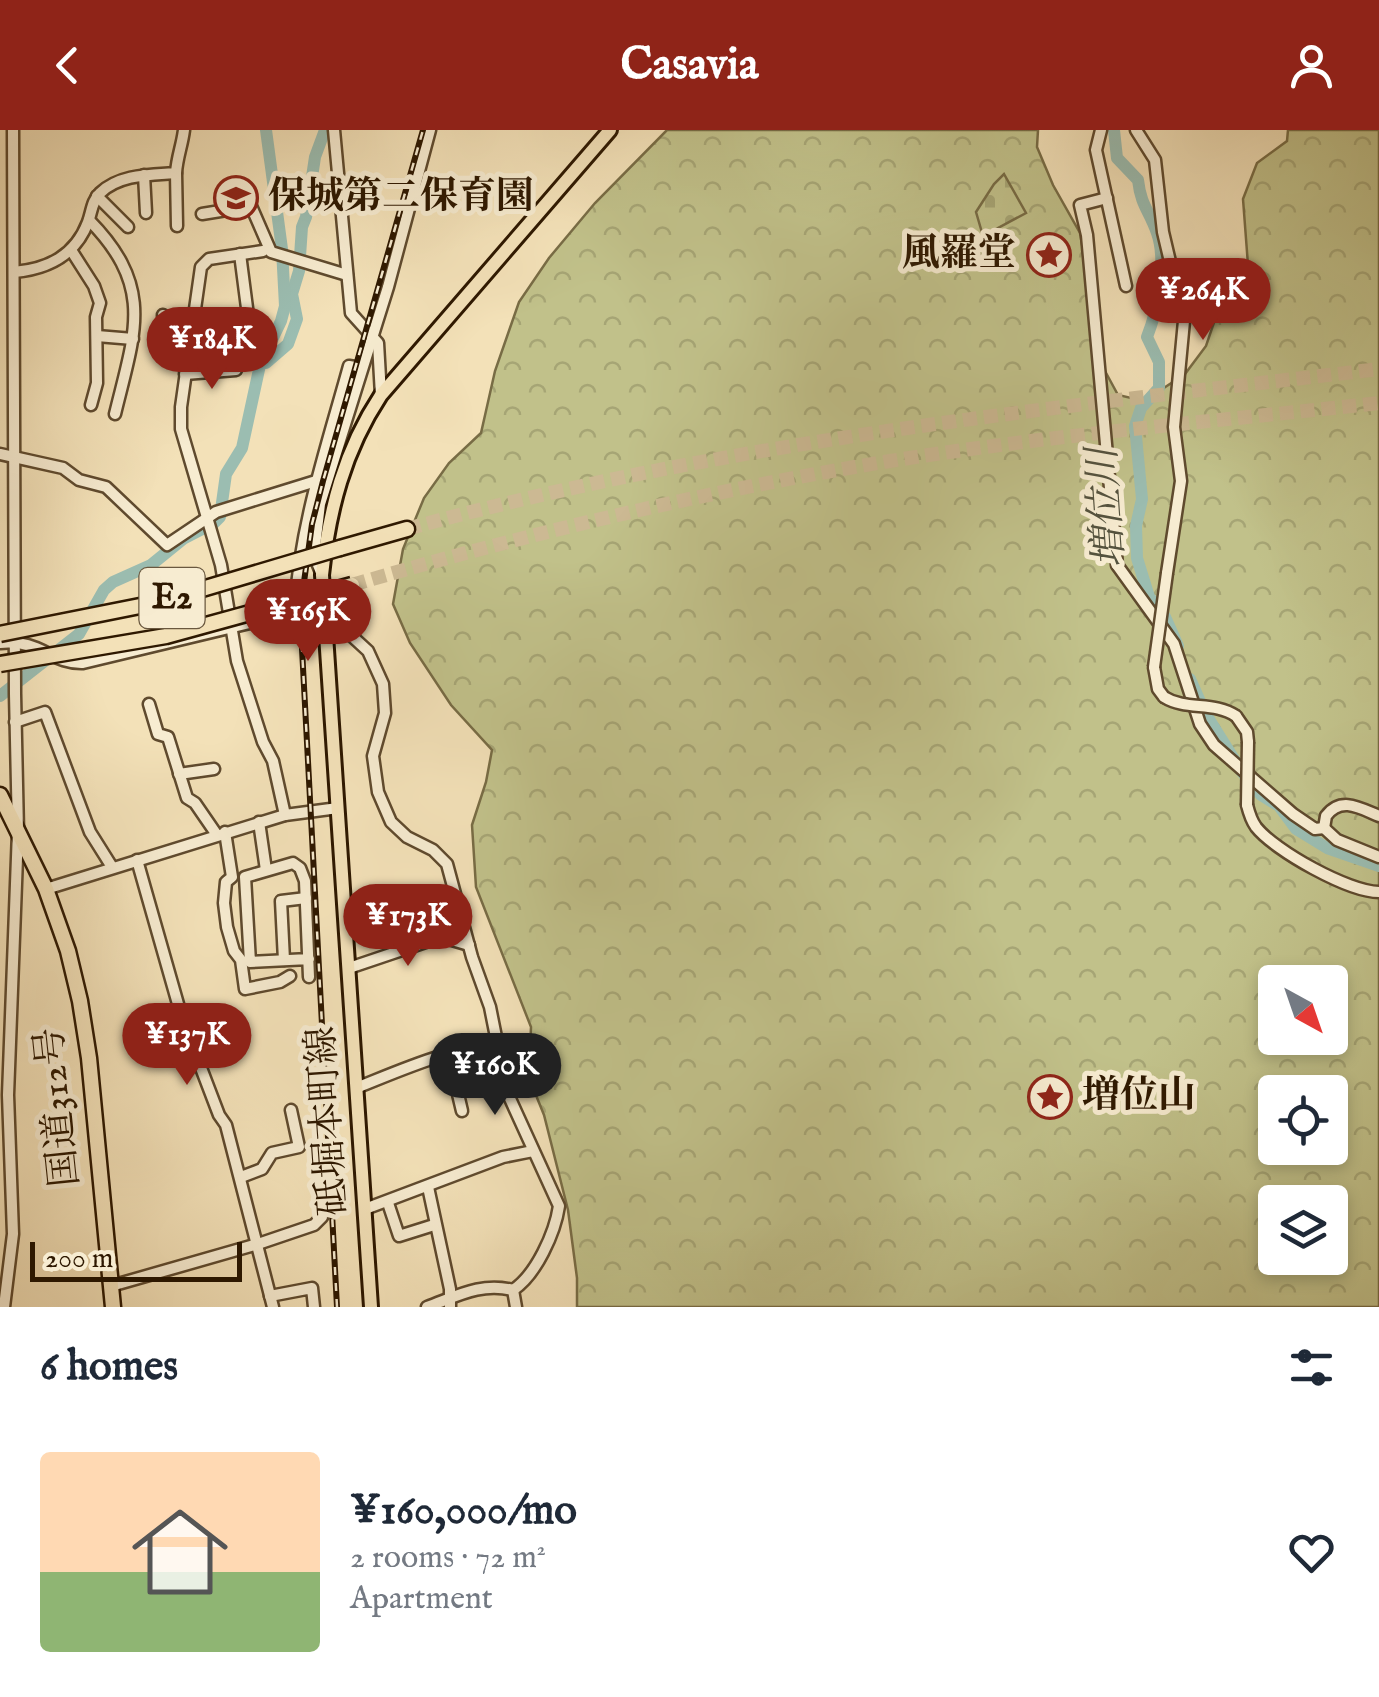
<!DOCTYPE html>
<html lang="en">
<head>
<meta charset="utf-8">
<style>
	:root { --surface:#fff; --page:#f2f2f3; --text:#1f2937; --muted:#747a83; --line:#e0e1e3; --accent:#8f2418 }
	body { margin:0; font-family:"IM FELL English","Noto Serif JP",serif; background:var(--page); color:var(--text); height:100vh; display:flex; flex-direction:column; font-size:38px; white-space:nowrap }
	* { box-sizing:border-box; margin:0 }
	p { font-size:32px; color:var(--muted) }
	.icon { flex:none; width:55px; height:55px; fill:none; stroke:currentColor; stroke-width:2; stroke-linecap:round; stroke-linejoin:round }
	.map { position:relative; height:1177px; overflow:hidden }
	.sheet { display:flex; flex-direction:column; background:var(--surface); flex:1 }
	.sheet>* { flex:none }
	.needle { width:65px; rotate:140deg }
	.tools { position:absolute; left:1258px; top:835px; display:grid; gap:20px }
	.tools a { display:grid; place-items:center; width:90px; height:90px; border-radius:10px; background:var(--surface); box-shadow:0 5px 15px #0003; font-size:50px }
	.scale { position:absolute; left:30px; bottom:25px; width:212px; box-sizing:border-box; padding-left:10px; border:5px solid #2e1800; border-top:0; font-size:28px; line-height:35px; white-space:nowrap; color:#2e1800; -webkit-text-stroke:8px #f7ecd1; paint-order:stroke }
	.price { position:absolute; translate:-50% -85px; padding:0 22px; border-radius:35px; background:var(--accent); color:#fff; font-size:32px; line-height:65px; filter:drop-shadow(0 2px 5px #0008) }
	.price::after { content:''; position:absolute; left:50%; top:60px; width:30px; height:22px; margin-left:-15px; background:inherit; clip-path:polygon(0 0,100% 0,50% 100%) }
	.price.active { background:#222; color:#fff }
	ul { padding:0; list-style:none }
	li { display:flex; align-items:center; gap:30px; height:250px; padding:0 40px }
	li+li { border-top:2px solid var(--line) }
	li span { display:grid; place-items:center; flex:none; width:280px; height:200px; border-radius:10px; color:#555 }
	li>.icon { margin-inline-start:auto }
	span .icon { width:120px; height:120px; fill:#fffc; stroke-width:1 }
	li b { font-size:42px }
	h2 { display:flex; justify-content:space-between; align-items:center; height:120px; padding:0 40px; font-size:42px }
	header { display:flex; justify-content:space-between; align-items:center; height:130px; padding:0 40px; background:var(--accent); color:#fff; font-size:45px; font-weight:700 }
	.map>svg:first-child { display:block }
	.forest { fill:url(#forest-crowns); stroke:#786c45; stroke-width:2.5; fill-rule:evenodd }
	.cemetery { fill:url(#cemetery-stones); stroke:#786c45; stroke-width:2.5 }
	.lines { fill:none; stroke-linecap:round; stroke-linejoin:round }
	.river { stroke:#9bbdb1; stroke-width:12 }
	.highway-tunnel { stroke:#ccb993; stroke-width:14; stroke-dasharray:14 7; stroke-linecap:butt }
	.minor-casing { stroke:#5f4a2e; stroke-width:15 }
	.major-casing { stroke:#2e1800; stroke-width:18 }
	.highway-casing { stroke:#2e1800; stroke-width:19 }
	.minor { stroke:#f7ecd1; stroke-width:10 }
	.major { stroke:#f3e1b8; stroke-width:12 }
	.highway { stroke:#f3e1b8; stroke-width:14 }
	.rail-casing { stroke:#2e1800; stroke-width:6 }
	.rail { stroke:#f7ecd1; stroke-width:2.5; stroke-dasharray:8; stroke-linecap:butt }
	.minor-bridge-casing { stroke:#5f4a2e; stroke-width:15; stroke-linecap:butt }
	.highway-bridge-casing { stroke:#2e1800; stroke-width:19; stroke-linecap:butt }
	.minor-bridge { stroke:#f7ecd1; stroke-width:10 }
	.highway-bridge { stroke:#f3e1b8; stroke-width:14 }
	.labels { text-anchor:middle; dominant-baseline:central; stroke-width:10; stroke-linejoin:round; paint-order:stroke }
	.shield { fill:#f7ecd1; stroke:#6a583f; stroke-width:2.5 }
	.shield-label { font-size:35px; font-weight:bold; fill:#2e1800 }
	.poi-label { font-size:38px; font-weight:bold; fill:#2e1800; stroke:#f7ecd1; text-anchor:start }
	.street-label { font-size:38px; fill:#2e1800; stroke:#f7ecd1 }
	.water-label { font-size:40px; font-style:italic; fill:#54523e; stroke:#f7ecd1 }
</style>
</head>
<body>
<header><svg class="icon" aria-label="back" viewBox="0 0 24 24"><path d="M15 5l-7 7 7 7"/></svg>Casavia<svg class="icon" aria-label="person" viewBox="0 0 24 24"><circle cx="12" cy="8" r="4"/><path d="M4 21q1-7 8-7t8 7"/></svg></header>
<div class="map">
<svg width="1379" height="1177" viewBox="0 0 1379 1177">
	<defs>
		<pattern id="forest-crowns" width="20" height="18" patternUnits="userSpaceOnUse" patternTransform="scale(2.5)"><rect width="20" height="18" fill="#c1c18a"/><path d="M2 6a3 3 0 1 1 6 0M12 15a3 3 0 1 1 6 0" fill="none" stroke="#a6a575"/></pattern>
		<pattern id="cemetery-stones" width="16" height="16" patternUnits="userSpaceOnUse" patternTransform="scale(2.5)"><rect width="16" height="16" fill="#c1c18a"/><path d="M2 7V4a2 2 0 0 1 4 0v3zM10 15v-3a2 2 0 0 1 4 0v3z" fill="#a6a575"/></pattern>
	</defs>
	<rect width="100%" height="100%" fill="#f3e1b8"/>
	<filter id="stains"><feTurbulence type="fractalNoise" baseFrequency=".002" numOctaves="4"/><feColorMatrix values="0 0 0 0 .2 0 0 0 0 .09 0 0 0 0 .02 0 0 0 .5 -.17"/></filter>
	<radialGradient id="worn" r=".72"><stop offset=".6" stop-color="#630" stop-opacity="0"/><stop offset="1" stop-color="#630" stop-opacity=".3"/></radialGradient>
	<path class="forest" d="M667,0h371l-1,17 16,38 27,48 14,80 -2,34 26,48 26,6 41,-27 21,-28 17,-50 25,-31 -5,-66 14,-36 30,-22 1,-11h91v1177h-802v-29l-9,-68 -24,-95 -15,-37 2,-51 -55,-140 -4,-62 14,-43 6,-32 -41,-45 -41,-62 -17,-39 10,-55 21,-51 25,-35 32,-30 14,-62 24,-69 30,-44 46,-55zM1275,852h55v56h-55zM1275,962h55v56h-55zM1275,1072h55v56h-55z"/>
	<polygon class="cemetery" points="1004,44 1026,83 983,106 976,82 994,54"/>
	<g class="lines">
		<g class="river">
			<path d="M1114,0l3,28 21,22c3,26 11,30 19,53 10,29 1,76 -10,104l12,25v26l-18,20 -6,18 7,73 -6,27 1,32 12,39 16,20 13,29"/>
			<polyline points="266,233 288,214 297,189 292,164 299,141 302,97 306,87 315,27 325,0"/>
			<polyline points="1190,549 1205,583 1242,642 1261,665 1279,676 1296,699 1327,718 1379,736"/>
			<polyline points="0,566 79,504 104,460 113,452 151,435 183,409 214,393 220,387 226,344 242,318 260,235 281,191 285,176 282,119 266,0"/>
		</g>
		<g class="highway-tunnel">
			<path d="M407,399c318,-88 645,-121 972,-160"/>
			<path d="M352,455c177,-52 356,-94 538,-124 162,-26 326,-40 489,-58"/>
		</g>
		<g class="minor-casing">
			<g id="minor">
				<polyline points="334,0 351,183 378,213 381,265"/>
				<polyline points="1101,0 1096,20 1126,156"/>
				<polyline points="1136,0 1155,30 1163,102 1184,191 1174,297 1181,351 1167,443"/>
				<polyline points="176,43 177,96"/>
				<polyline points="144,45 146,83"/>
				<polyline points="97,66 128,97"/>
				<polyline points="1107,68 1080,75 1087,105 1117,435 1174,514 1200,594 1214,615 1293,684 1315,699 1324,698"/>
				<polyline points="202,84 251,76 271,122 347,145"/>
				<path d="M89,90c66,67 46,112 26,194"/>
				<polyline points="71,120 94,156 100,173 96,187 97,253 91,275"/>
				<polyline points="263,121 209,129 201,137 181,277 181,299 221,435 237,531 263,612 273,631 285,685"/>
				<polyline points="240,124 253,224"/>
				<path d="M14,142c34,-3 61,-16 74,-50 4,-11 4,-21 12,-29 20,-19 50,-18 76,-20 1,-16 6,-27 8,-43"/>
				<polyline points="163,185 167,223 187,226"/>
				<polyline points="97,206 133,209"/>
				<polyline points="185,244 236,240"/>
				<polyline points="0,324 63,338 79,350 106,357 167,415 216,382 316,351"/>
				<polyline points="322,445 314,425 320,374 388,157 430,0"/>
				<path d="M325,469l18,29 25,23 15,33 2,29 -12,43 5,36 13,30 16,15 26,13 14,14 25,93 18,50 17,85 52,114c-4,27 -23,69 -46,84"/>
				<path d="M0,513c41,-4 51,21 83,20l208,-50 4,-5c5,-83 32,-162 54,-242l12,2"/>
				<polyline points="1154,537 1158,559 1164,567"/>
				<polyline points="149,574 158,604 168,607 187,668 195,673 217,705"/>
				<polyline points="1236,586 1247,602 1248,612"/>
				<polyline points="15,592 45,582 90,702 112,737"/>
				<polyline points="179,644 214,639"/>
				<path d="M1247,675c2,8 4,15 9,22 19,24 93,65 123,65"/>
				<polyline points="259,692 266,740"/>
				<path d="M1324,698l2,-12c15,-20 34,-8 53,0"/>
				<polyline points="1324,698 1337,710 1379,727"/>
				<polyline points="225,702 232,747 226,752 224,773 227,797 234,821 241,830 245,859 280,852 290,846"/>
				<polyline points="137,730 182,888 219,985 226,995 273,1177"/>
				<polyline points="46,759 285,685 338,678"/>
				<polyline points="309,829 250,832 245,747 293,733 300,738 305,751 309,847"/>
				<polyline points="284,830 281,771 306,768"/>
				<polyline points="349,838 432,810 445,808 469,815"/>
				<polyline points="449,926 462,981"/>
				<path d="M356,958c36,-14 106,-46 143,-41"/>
				<polyline points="241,1047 262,1039 272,1023 299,1017 291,980"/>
				<polyline points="428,1057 450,1159 450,1177"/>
				<polyline points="388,1073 399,1106 434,1095"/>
				<polyline points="365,1079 503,1027 533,1021"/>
				<polyline points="111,1156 258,1114 314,1095 322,1087"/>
				<polyline points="513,1160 516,1177"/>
				<polyline points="270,1166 312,1158 314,1177"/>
				<polyline points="4,1177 13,1104 8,965 18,701 15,564 13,0"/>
				<path d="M427,1177c30,-11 54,-25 86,-17"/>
			</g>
		</g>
		<g class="major-casing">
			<path id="major" d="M371,1177l-49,-732c7,-65 22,-124 59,-180l229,-265"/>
		</g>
		<g class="highway-casing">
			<g id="highway">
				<polyline points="340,418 407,399"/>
				<polyline points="0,665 46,759 68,821 80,871 89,928 113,1177"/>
			</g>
		</g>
		<use href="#minor" class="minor"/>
		<use href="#major" class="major"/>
		<use href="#highway" class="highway"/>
		<g class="rail-casing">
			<polyline id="rail" points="337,1177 300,481 312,394 323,351 423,0"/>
		</g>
		<use href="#rail" class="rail"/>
		<g class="minor-bridge-casing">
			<g id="minor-bridge">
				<polyline points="1154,537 1167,443"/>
				<path d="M1164,567c22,14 50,4 72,19"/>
				<polyline points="1247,675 1248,612"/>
			</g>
		</g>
		<g class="highway-bridge-casing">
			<g id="highway-bridge">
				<polyline points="0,504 155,473 340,418"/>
				<polyline points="0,534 166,506 352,455"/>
			</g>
		</g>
		<use href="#minor-bridge" class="minor-bridge"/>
		<use href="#highway-bridge" class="highway-bridge"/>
	</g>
	<defs>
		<g id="school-ring" transform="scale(2.25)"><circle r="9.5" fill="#f7ecd1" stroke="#8f2418" stroke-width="1.5"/><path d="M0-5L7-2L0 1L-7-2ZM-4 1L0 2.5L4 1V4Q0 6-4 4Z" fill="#8f2418"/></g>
		<g id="sight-ring" transform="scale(2.25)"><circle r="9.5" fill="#f7ecd1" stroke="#8f2418" stroke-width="1.5"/><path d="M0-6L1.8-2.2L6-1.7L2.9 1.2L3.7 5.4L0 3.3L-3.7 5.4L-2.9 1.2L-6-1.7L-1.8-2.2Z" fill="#8f2418"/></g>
	</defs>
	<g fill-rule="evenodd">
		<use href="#school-ring" x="236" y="68"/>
		<use href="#sight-ring" x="1049" y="125"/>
		<use href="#sight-ring" x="1050" y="967"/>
	</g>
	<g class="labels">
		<rect class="shield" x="139.5" y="438" width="65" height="60" rx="8"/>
		<g class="shield-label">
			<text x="172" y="468">E2</text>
		</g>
		<g class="poi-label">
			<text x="268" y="68">保城第二保育園</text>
			<text x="1016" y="125" text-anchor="end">風羅堂</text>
			<text x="1082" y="967">増位山</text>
		</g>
		<g class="street-label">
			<text transform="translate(59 977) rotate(-96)">国道312号</text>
			<text transform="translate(329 991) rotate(-94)">砥堀本町線</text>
		</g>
		<g class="water-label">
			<text transform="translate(1108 378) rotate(-94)">増位川</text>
		</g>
	</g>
	<rect width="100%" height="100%" filter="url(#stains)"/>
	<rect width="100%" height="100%" fill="url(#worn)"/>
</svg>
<div class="tools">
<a><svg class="needle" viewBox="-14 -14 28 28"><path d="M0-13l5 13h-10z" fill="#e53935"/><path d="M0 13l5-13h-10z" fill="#747a83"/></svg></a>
<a><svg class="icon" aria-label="locate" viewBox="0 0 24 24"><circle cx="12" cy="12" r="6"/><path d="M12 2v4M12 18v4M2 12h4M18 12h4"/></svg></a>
<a><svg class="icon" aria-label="layers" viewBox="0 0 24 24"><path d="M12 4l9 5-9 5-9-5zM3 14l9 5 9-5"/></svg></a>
</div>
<div class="scale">200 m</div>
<b class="price" style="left:1203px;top:213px">¥264K</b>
<b class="price" style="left:212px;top:262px">¥184K</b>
<b class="price" style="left:308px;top:534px">¥165K</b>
<b class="price" style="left:408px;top:839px">¥173K</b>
<b class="price" style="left:187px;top:958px">¥137K</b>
<b class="price active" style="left:495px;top:988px">¥160K</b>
</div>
<section class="sheet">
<h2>6 homes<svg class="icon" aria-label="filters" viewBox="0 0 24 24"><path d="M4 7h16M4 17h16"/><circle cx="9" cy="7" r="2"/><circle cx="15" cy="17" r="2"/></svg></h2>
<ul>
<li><span style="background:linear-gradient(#ffd9b3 60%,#8fb573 0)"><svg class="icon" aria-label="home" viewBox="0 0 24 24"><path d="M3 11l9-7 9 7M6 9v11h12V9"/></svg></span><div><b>¥160,000/mo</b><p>2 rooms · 72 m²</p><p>Apartment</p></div><svg class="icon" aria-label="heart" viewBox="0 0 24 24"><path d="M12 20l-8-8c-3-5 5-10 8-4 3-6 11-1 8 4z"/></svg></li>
</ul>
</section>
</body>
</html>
